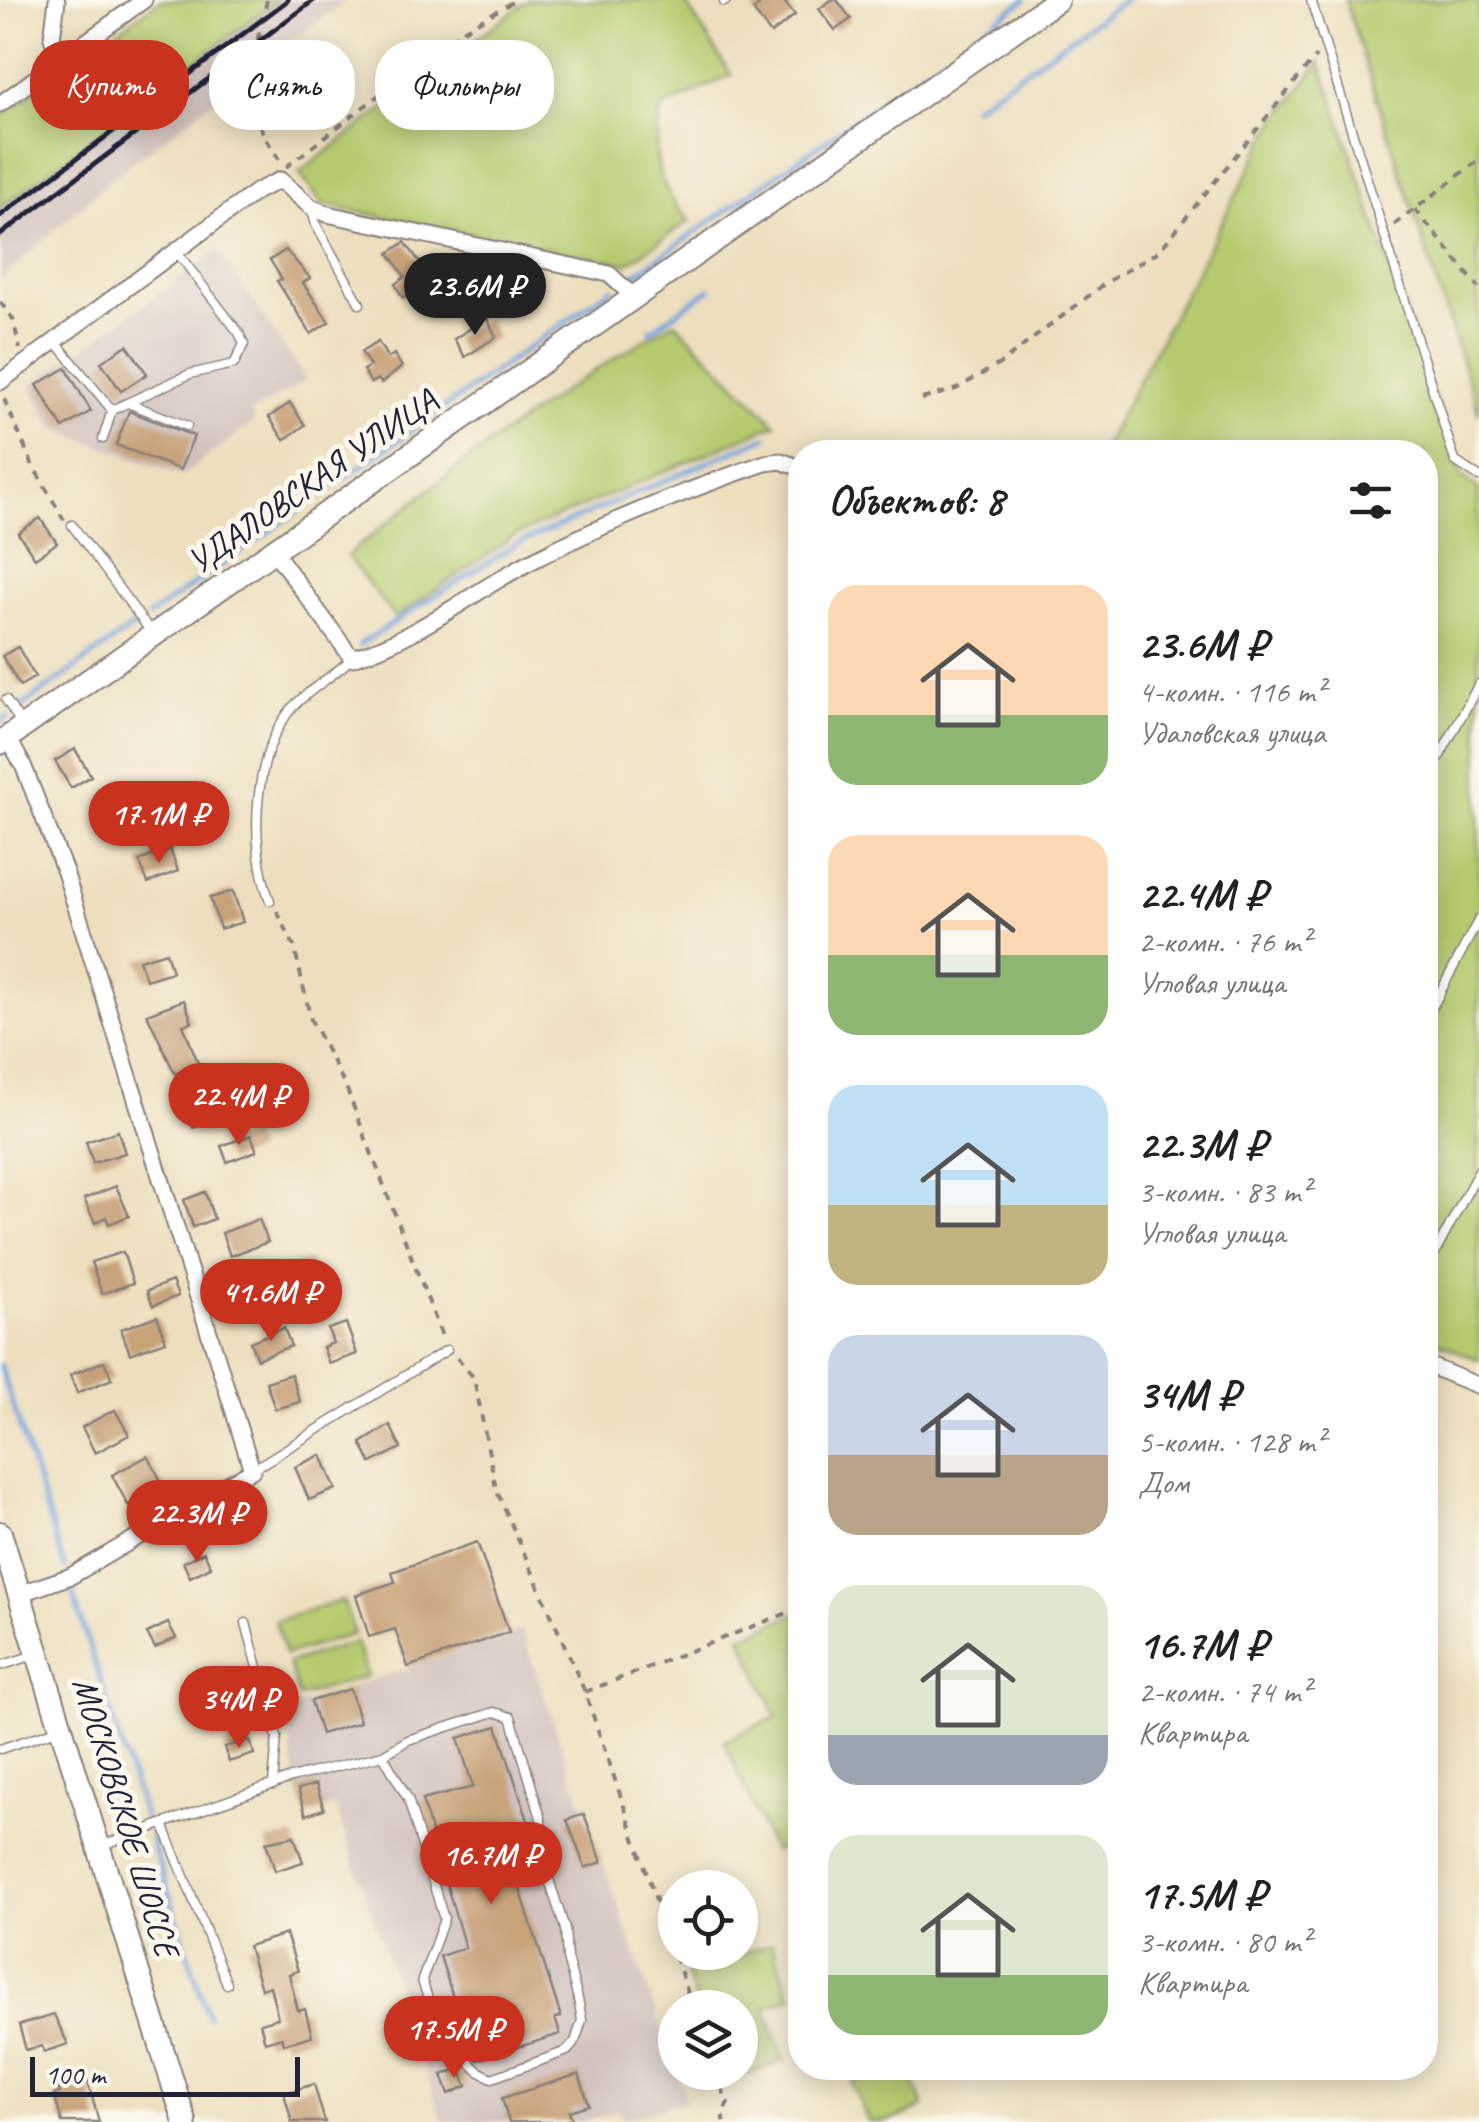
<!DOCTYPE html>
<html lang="ru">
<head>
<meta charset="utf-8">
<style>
	:root { --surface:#fff; --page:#f6f6f6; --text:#222; --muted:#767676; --accent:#c8321e }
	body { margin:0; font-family:Caveat,sans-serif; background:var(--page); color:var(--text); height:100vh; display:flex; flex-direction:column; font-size:38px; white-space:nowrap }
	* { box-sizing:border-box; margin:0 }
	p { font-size:32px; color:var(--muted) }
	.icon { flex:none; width:55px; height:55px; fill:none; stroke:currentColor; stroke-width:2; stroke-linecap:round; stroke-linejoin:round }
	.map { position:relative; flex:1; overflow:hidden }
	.drawer { position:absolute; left:788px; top:440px; width:650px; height:1640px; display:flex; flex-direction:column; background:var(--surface); border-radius:40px; box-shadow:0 5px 25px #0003 }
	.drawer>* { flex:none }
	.banner { position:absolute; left:30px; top:40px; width:608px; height:90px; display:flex; gap:20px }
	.buttons { position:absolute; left:658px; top:1870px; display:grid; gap:20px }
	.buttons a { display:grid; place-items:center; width:100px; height:100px; border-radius:50%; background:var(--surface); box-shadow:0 5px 25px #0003; font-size:50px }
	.scale { position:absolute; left:30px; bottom:25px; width:270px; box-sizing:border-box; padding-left:10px; border:5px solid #22223b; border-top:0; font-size:28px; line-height:35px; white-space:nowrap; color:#22223b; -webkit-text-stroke:8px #fbf7ec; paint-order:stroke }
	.price { position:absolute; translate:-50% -85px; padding:0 22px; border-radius:35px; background:var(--accent); color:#fff; font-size:32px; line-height:65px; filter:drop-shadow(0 2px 5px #0008) }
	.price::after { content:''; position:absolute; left:50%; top:60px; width:30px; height:22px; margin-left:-15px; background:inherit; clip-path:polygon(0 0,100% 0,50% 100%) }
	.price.selected { background:#222; color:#fff }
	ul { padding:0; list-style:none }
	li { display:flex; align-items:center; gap:30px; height:250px; padding:0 40px }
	li span { display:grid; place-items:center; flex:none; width:280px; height:200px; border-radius:30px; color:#555 }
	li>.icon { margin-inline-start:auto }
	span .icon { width:120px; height:120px; fill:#fffc; stroke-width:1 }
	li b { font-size:42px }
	h2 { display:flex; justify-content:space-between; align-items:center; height:120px; padding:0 40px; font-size:42px }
	.tag { padding:0 35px; border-radius:40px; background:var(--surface); box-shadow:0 5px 25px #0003; font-size:35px; line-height:90px }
	.tag.selected { background:var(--accent); color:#fff }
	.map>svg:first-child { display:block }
	.industrial { fill:#d0c0bc }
	.green { fill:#b5ca6e; stroke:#6c7654; stroke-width:2.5 }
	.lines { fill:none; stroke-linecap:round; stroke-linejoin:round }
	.stream { stroke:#72a3dd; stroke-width:5 }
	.building { fill:#c7a279 }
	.lane-casing { stroke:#88807c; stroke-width:11 }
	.street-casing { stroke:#88807c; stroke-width:19 }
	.secondary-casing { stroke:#88807c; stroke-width:26 }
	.path { stroke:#88807c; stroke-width:4; stroke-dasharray:8 8; stroke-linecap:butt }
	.lane { stroke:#fff; stroke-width:8 }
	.street { stroke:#fff; stroke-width:15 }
	.secondary { stroke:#fff; stroke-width:22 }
	.rail { stroke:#22223b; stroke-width:5 }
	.labels { text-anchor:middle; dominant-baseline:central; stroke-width:10; stroke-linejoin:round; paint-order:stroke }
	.street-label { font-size:35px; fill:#22223b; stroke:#fbf7ec }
</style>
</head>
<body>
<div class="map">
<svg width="1479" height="2122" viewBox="0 0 1479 2122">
	<rect width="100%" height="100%" fill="#fbf7ec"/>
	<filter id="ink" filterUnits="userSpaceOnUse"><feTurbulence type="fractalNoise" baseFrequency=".01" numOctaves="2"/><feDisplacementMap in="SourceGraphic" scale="20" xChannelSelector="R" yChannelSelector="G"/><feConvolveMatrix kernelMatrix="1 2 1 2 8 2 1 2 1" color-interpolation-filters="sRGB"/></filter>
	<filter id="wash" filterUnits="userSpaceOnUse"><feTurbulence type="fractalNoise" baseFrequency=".0048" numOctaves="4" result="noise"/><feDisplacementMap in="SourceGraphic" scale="40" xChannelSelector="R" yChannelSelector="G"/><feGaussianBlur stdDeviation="2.25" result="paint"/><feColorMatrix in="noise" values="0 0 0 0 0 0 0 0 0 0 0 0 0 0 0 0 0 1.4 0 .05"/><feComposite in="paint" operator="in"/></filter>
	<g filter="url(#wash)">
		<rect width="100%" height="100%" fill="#eddfbe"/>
		<g class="industrial">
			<polygon points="255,0 346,0 113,177 0,280 0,182"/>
			<polygon points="219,251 306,380 251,412 255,421 182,476 54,428 30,386"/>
			<polygon points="521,1630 687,2101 623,2120 619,2110 584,2122 443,2122 335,1806 306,1815 296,1785 286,1709"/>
		</g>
		<g class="green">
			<polygon points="160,0 278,0 0,208 0,117"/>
			<path d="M528,0h156l47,75 -69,33c-11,50 -7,74 27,113l-62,43 -304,-59 -24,-32z"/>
			<polygon points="1345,0 1479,0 1479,414"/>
			<polygon points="1320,62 1461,476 1479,489 1479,1360 1425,1337 1425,452 1101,452 1271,129"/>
			<path d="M675,322l101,102 -260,111 -121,83 -48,-62c105,-87 210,-167 328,-234z"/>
			<polygon points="343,1600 354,1634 285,1655 275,1621"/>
			<polygon points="797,1613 800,1839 773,1851 724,1741 777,1717 741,1637"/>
			<polygon points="356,1642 367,1676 299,1697 288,1663"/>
			<polygon points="772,1943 791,1997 765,2007 784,2061 725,2082 722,2073 740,2072 740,2008 699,2007 686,1974"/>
			<polygon points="890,2068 908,2068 924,2107 887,2122 868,2122 852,2082"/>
		</g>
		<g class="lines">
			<g class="stream">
				<polyline points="973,107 1125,0"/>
				<polyline points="633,276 1025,0"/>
				<polyline points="650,331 710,289"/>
				<polyline points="149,616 612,289"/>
				<polyline points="359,645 517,544 766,437"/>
				<polyline points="21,707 138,623"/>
				<polyline points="0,722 8,717"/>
				<polyline points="0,1365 65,1568"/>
				<polyline points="71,1589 146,1823"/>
				<polyline points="151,1838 208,2017"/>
			</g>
		</g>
		<g id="blocks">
			<g class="building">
				<polygon points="765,0 783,0 795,15 771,34 753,10"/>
				<polygon points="831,0 837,0 851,19 835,30 819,9"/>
				<polygon points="405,242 432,279 403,298 395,284 405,277 389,253"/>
				<polygon points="286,250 310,278 303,283 329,322 311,334 277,281 282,279 270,260"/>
				<polygon points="482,259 494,276 474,290 463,272"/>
				<polygon points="487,318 496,337 465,357 454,339"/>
				<polygon points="378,342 388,358 394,354 402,367 381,383 378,379 371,383 363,370 370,366 361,352"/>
				<polygon points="127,345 147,374 121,391 101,362"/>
				<polygon points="66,368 91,411 63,428 37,385"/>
				<polygon points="290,403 305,425 284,440 269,417"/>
				<polygon points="129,411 194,436 180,470 116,445"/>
				<polygon points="40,518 57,543 35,558 18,533"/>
				<polygon points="18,647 35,677 20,686 2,656"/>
				<polygon points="75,749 91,776 71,788 55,761"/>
				<polygon points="128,807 135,825 106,836 99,818"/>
				<polygon points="170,849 178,871 148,883 139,861"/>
				<polygon points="233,891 243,922 220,929 210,898"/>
				<polygon points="166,952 172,972 146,980 139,960"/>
				<polygon points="184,1000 192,1022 183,1025 199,1065 175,1074 147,1014"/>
				<polygon points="207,1101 215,1120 193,1128 186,1109"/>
				<polygon points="118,1131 125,1153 93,1163 86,1142"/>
				<polygon points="251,1135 257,1151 227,1162 221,1146"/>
				<polygon points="116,1186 129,1216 109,1224 106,1217 95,1223 84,1199"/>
				<polygon points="205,1192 214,1219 193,1227 184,1200"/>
				<polygon points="259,1219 268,1242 230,1256 222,1233"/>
				<polygon points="123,1252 133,1283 102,1294 91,1262"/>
				<polygon points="308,1260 315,1278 285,1289 279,1270"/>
				<polygon points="172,1281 178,1296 153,1306 147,1291"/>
				<polygon points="157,1316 166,1341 130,1354 121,1329"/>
				<polygon points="346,1323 357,1354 329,1364 323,1347 333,1343 328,1329"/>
				<polygon points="284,1328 291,1346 257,1359 250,1342"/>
				<polygon points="104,1361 112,1379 77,1393 70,1375"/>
				<polygon points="291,1374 300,1402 275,1409 266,1382"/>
				<polygon points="115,1410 129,1435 95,1453 82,1427"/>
				<polygon points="390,1425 401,1448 371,1463 361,1443"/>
				<polygon points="321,1455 336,1489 309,1500 295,1467"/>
				<polygon points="148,1456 164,1487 128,1505 112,1475"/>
				<polygon points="477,1542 509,1632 408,1667 395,1629 369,1637 356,1595 395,1582 392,1572"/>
				<polygon points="204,1552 211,1567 190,1577 183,1562"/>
				<polygon points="168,1623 176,1638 155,1648 147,1633"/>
				<polygon points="350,1689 360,1722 321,1734 311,1701"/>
				<polygon points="497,1726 533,1836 506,1845 561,2017 555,2018 560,2034 478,2060 471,2054 440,1956 465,1948 422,1800 473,1787 458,1738"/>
				<polygon points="250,1740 254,1754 229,1762 224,1747"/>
				<polygon points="316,1784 324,1809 306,1815 298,1789"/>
				<polygon points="584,1814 602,1862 585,1868 567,1820"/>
				<polygon points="294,1836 303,1862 275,1871 266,1842"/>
				<polygon points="286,1934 298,1971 289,1974 298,2011 305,2009 312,2036 284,2044 282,2037 265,2042 260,2023 278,2018 270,1986 261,1989 248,1946"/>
				<polygon points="54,2015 68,2044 44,2052 42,2046 26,2050 19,2025"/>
				<polygon points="460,2068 467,2086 449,2094 442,2075"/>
				<polygon points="579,2074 589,2105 569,2111 573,2122 509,2122 502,2098"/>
				<polygon points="87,2079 99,2122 62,2122 54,2095 60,2093 58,2087"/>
				<polygon points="314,2084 325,2122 292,2122 284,2093"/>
			</g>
		</g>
	</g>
	<g filter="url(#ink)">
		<use href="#blocks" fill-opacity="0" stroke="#88807c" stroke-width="2.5"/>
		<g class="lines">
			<g class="lane-casing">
				<g id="lane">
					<polyline points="1311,0 1455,461 1479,477"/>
					<polyline points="724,2 727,0"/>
					<polyline points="311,207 316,225 360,304"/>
					<polyline points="55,341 112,410 190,374 234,364 244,344 239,333 176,251"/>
					<polyline points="128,403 187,426"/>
					<polyline points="103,439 112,410"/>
					<polyline points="72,525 151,632"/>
					<polyline points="6,700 21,723"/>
					<polyline points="1425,783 1479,684"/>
					<path d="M270,901c-21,-55 -18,-145 22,-193 17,-19 42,-32 60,-50"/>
					<polyline points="1425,1021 1479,919"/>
					<polyline points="1425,1272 1479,1170"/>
					<polyline points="252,1470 447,1350"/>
					<polyline points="246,1623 277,1737 273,1785"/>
					<polyline points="0,1666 34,1655"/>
					<polyline points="0,1749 57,1730"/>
					<polyline points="163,1824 227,1984"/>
					<polyline points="103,1845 291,1778 383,1755 408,1740 494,1712 511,1717 541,1818 542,1858 565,1929 567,1958 578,1999 582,2020 575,2042 567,2051 492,2078 478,2071 439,2033 422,1980 444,1919 408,1799 383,1755"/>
				</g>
			</g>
			<g class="street-casing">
				<g id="street">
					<polyline points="57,0 52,38 60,61"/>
					<polyline points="0,104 144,0"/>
					<polyline points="0,382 257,191 280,180 311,207 327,214 609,274 635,298"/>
					<path d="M274,551l78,107c66,-20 114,-62 174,-94 75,-40 158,-73 239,-101l16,-2 19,7"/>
					<polyline points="8,738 23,765 65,872 252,1470 71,1576 19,1594"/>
					<polyline points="1425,1364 1479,1386"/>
				</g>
			</g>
			<g class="secondary-casing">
				<g id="secondary">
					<polyline points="0,743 1057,0"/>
					<polyline points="0,1533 185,2122"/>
				</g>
			</g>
			<g class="path">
				<path d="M267,0c-16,71 -32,99 16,165"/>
				<polyline points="286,167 463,30 516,0"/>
				<polyline points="1415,209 1479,288"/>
				<polyline points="1394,225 1479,160"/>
				<polyline points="0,302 13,319 20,349"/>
				<polyline points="4,399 33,466 64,520"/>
				<polyline points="922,399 956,389 1001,363 1107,282 1159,251 1316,56"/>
				<polyline points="277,911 294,946 311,1020 346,1087 443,1339"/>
				<polyline points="457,1358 474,1378 496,1489 585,1692 693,2008"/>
				<polyline points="585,1692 800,1608"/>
				<polyline points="715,2072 728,2103 722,2115 725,2122"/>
			</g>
			<use href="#lane" class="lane"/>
			<use href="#street" class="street"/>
			<use href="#secondary" class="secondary"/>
			<g class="rail">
				<polyline points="0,216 288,0"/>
				<polyline points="0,235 314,0"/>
			</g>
		</g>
	</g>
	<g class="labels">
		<g class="street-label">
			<text transform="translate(312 481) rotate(-35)">УДАЛОВСКАЯ УЛИЦА</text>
			<text transform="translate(126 1817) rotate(73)">МОСКОВСКОЕ ШОССЕ</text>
		</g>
	</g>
</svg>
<div class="buttons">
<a><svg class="icon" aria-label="locate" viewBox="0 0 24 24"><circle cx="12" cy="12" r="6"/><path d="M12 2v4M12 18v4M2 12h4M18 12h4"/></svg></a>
<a><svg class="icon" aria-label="layers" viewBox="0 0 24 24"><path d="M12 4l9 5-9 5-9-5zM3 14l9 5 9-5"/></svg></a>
</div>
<div class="scale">100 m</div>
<b class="price selected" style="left:475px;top:338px">23.6M ₽</b>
<b class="price" style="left:159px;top:866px">17.1M ₽</b>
<b class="price" style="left:239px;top:1148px">22.4M ₽</b>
<b class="price" style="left:271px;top:1344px">41.6M ₽</b>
<b class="price" style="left:197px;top:1565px">22.3M ₽</b>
<b class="price" style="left:239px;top:1751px">34M ₽</b>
<b class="price" style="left:491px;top:1907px">16.7M ₽</b>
<b class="price" style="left:454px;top:2081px">17.5M ₽</b>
<div class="banner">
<a class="tag selected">Купить</a>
<a class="tag">Снять</a>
<a class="tag">Фильтры</a>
</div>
<section class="drawer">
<h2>Объектов: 8<svg class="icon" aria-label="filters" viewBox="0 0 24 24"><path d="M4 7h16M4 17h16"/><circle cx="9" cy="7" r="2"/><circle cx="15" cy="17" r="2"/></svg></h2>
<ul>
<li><span style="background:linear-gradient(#ffd9b3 65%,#8fb573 0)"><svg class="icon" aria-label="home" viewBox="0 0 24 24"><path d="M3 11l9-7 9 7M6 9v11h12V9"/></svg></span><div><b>23.6M ₽</b><p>4-комн. · 116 m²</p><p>Удаловская улица</p></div></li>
<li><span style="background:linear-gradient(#ffd9b3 60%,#8fb573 0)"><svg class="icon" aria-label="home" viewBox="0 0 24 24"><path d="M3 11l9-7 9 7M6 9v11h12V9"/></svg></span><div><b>22.4M ₽</b><p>2-комн. · 76 m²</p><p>Угловая улица</p></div></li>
<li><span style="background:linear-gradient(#bfe0f5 60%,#c2b280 0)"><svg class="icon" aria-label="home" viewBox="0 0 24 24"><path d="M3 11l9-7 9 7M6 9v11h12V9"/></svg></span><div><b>22.3M ₽</b><p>3-комн. · 83 m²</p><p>Угловая улица</p></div></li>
<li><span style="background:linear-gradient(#c9d6e8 60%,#b9a48a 0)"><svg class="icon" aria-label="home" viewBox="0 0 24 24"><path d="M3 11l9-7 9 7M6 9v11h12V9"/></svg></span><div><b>34M ₽</b><p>5-комн. · 128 m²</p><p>Дом</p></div></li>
<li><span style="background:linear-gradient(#dfe7d0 75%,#9aa5b1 0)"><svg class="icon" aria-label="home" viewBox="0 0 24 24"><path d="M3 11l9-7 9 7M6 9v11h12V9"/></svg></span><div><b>16.7M ₽</b><p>2-комн. · 74 m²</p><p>Квартира</p></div></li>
<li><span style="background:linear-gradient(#dfe7d0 70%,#8fb573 0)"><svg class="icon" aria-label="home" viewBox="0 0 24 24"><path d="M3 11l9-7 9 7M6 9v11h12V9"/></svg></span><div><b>17.5M ₽</b><p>3-комн. · 80 m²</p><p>Квартира</p></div></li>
</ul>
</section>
</div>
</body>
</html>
